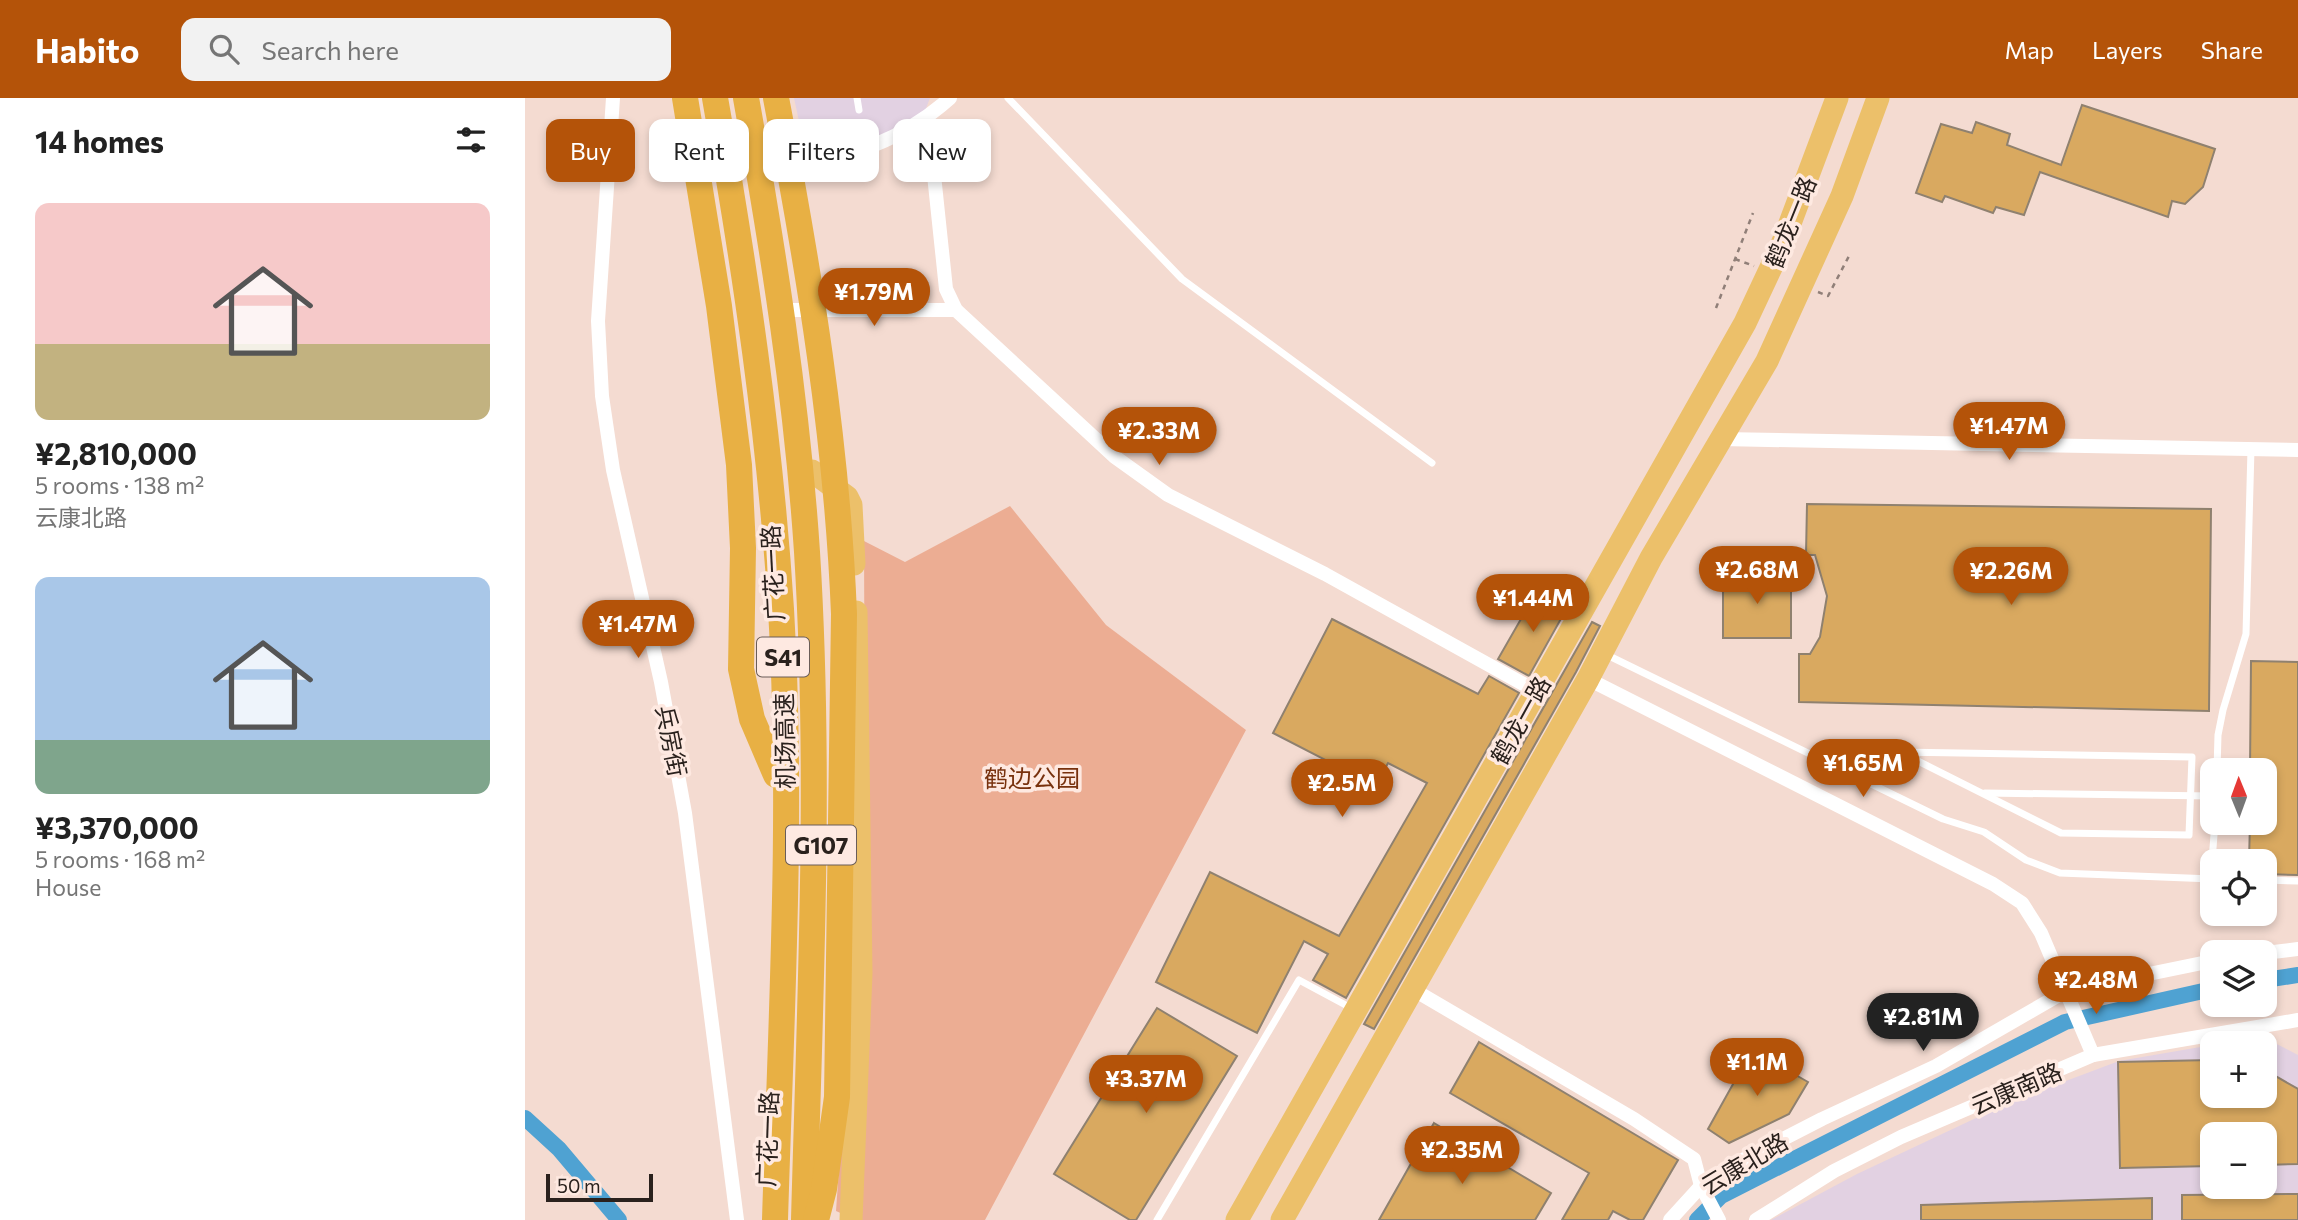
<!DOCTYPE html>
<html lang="en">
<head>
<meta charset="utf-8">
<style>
	:root { --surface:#fff; --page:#f2f2f2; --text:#222; --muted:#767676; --accent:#b45309 }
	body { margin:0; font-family:Commissioner,"Noto Sans SC",sans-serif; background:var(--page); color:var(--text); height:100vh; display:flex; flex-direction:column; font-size:26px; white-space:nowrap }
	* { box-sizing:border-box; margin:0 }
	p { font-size:23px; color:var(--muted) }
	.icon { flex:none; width:38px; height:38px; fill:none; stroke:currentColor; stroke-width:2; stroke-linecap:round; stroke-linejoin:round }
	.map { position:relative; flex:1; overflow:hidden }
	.side { display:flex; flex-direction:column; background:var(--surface); width:525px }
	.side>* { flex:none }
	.guide { position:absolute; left:21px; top:21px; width:665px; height:63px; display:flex; gap:14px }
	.needle { width:46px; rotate:359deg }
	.tools { position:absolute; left:1675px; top:660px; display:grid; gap:14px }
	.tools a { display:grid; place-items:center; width:77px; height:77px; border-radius:14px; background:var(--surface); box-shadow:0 4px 10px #0003; font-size:35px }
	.scale { position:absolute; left:21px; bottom:18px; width:107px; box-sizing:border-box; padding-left:7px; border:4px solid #2a211d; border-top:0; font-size:19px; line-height:24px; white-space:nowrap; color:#2a211d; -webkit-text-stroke:5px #fee9e1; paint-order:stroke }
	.price { position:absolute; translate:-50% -60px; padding:0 16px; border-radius:24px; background:var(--accent); color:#fff; font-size:23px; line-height:46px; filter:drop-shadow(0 2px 4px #0008) }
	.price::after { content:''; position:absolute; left:50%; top:42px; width:21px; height:16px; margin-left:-10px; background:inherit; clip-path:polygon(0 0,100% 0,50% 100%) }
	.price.selected { background:#222; color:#fff }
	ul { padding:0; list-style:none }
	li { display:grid; align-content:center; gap:14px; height:371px; padding:0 35px }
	li span { display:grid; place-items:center; height:217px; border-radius:14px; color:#555 }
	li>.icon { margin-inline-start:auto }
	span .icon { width:126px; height:126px; fill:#fffc; stroke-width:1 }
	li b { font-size:30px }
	h2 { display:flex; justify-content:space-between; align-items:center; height:84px; padding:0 35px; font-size:30px }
	.pill { padding:0 24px; border-radius:14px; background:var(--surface); box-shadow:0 4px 10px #0003; font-size:24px; line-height:63px }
	.pill.selected { background:var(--accent); color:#fff }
	header { display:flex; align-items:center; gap:42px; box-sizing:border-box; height:98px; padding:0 35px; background:var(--accent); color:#fff }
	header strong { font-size:33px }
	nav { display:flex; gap:38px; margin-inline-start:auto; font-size:24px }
	.search { width:490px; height:63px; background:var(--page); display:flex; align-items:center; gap:18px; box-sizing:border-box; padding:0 24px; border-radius:14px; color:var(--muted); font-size:26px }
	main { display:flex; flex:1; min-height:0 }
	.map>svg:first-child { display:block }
	.industrial { fill:#e2d1e2; fill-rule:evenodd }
	.green { fill:#ecad93 }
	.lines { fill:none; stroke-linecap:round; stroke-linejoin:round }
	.canal { stroke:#4fa2d2; stroke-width:16 }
	.building { fill:#d9a960; stroke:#8f816f; stroke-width:2 }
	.path { stroke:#907f78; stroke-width:2.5; stroke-dasharray:5 5; stroke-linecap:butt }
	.service { stroke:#fff; stroke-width:7 }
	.minor { stroke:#fff; stroke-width:14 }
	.trunk { stroke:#ecc06a; stroke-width:23 }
	.motorway { stroke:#e8b044; stroke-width:26 }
	.labels { text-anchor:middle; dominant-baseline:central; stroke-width:7; stroke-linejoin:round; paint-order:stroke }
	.shield { fill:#fee9e1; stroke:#6a5d58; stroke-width:2 }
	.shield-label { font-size:23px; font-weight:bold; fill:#2a211d }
	.street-label { font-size:24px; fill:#2a211d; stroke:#fee9e1 }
	.park-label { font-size:24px; fill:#78310d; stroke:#fee9e1 }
</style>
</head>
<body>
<header>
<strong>Habito</strong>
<div class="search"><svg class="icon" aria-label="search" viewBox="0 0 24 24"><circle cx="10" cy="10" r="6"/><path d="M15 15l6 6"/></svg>Search here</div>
<nav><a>Map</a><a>Layers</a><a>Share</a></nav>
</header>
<main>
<section class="side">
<h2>14 homes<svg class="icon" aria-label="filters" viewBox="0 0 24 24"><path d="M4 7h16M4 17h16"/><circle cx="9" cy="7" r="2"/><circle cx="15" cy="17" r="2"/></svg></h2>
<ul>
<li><span style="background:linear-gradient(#f6c9c9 65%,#c2b280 0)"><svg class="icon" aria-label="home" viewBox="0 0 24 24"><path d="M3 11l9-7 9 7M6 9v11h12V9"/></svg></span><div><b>¥2,810,000</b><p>5 rooms · 138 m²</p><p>云康北路</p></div></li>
<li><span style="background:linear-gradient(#a9c7e8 75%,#7fa58c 0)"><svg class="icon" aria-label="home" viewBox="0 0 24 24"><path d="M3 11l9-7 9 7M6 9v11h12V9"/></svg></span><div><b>¥3,370,000</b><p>5 rooms · 168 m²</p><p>House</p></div></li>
</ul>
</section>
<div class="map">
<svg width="1773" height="1122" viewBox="0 0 1773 1122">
	<rect width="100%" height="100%" fill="#f4dbd1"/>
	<g class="industrial">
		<polygon points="269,0 405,0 400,13 389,23 332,48 282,60"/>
		<path d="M1736,938l37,19v165h-527l86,-46 153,-72 109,-41 93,-16v51h53v-53h-43zM1687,1036h53v52h-53z"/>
	</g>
	<polygon class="green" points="485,408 581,527 721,632 460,1122 331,1122 311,1113 340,699 339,443 380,464"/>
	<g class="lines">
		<g class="canal">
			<polyline points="1740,882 1773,877"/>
			<polyline points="0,1020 34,1051 94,1122"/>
			<polyline points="1172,1122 1196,1098 1540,924 1687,891"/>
		</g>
	</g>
	<g class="building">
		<polygon points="1557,7 1690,51 1678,89 1660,106 1647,103 1643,119 1515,74 1499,117 1471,109 1468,115 1420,98 1417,104 1391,95 1416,26 1447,35 1451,24 1485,36 1482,47 1536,67"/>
		<polygon points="1282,406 1686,411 1684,613 1274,604 1274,556 1285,556 1295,539 1302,498 1290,457 1281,457"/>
		<polygon points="1198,476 1266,477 1266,540 1198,540"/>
		<polygon points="1012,493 1042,510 1004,578 973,561"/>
		<polygon points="807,521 953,596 964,578 994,595 821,900 788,882 803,856 779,843 732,935 631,884 685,774 814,838 902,685 863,665 851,688 748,635"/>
		<polygon points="1067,524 1075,528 1051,574 849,931 839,926"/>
		<polygon points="1726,563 1773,564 1773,777 1740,776 1740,763 1724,763 1725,724 1740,724 1740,672 1725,672"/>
		<polygon points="632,910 712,958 611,1122 605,1122 529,1076"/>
		<polygon points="954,944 1153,1062 1118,1122 1105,1122 1088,1113 1083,1122 1037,1122 1064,1075 925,995"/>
		<polygon points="1227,952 1283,984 1264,1016 1204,1045 1183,1031"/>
		<polygon points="1687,962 1687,998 1740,998 1740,972 1773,991 1773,1066 1740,1067 1740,1036 1687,1036 1687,1068 1595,1070 1593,964"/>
		<polygon points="909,1025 1026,1095 1010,1122 854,1122"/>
		<polygon points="1773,1096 1773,1122 1657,1122 1657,1097"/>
		<polygon points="1627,1100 1627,1122 1396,1122 1396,1107"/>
	</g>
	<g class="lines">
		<g class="path">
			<polyline points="1210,161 1229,168"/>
			<polyline points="1293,194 1303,198 1324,158"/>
			<polyline points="1191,210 1228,115"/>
		</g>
		<g class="service">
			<polyline points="332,0 334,12"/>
			<polyline points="483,0 657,181 907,365"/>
			<polyline points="1078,555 1418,721 1459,734 1501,762 1535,775 1687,781"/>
			<polyline points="1692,672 1693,637 1698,612 1721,536 1726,351"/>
			<polyline points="1347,685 1363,659 1375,654 1536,735 1664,737 1667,659 1375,654"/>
			<polyline points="1460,695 1687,698"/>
			<polyline points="1687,763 1690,724"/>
			<polyline points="1740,782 1773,783"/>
			<polyline points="632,1122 774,882 828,911"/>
		</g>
		<g class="minor">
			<polyline points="88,0 73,223 77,298 88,372 136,584 160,715 212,1122"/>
			<polyline points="403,20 421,191 431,212 590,359 643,397 800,476 1011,593"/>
			<path d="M245,77c70,-18 124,-27 180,-77"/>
			<polyline points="267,212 431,212"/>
			<polyline points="1196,341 1773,352"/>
			<polyline points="1063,581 1468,786 1497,805 1516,835 1568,957"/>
			<polyline points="1740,855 1773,851"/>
			<polyline points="889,892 1109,1021 1169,1061 1176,1088 1194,1122"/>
			<polyline points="1145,1122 1176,1088 1204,1069 1297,1021 1411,968 1541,893 1687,863"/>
			<polyline points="1231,1122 1309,1073 1376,1039 1568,957 1773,922"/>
		</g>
		<g class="trunk">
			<polyline points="287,373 322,399 326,407 329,466"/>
			<polyline points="326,1122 336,875 331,514"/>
			<polyline points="712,1122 1220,225 1258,144 1312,0"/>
			<polyline points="757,1122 1063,581 1126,460 1242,263 1317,98 1353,0"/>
		</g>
		<g class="motorway">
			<polyline points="160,0 194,208 214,367 218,450 216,571 227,621 251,677"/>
			<path d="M190,0c30,170 55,338 66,511 12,203 0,408 -6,611"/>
			<path d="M221,0c27,151 51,302 61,454 14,223 3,445 -3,668"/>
			<path d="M251,0c33,171 61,342 68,516l-7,483 -13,92 -8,31"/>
		</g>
	</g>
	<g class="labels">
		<g class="shield">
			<rect x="232" y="539.5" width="52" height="39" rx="5"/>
			<rect x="261" y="727.5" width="70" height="39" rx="5"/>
		</g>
		<g class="shield-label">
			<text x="258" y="559">S41</text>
			<text x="296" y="747">G107</text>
		</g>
		<g class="street-label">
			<text transform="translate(1265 124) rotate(-68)">鹤龙一路</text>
			<text transform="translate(247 475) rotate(-93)">广花一路</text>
			<text transform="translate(995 622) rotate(-61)">鹤龙一路</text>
			<text transform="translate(147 643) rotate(79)">兵房街</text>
			<text transform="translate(259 643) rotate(-91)">机场高速</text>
			<text transform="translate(1491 990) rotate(-23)">云康南路</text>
			<text transform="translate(242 1041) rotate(-88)">广花一路</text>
			<text transform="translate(1219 1065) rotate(-31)">云康北路</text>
		</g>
		<g class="park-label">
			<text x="507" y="679">鹤边公园</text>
		</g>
	</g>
</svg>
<div class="tools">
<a><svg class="needle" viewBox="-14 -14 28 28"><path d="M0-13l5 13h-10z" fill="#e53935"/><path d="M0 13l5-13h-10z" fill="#767676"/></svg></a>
<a><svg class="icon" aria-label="locate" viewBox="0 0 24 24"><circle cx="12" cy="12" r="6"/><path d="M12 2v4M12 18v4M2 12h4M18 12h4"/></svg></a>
<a><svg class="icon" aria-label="layers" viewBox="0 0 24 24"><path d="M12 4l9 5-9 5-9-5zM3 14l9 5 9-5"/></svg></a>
<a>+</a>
<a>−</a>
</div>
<div class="scale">50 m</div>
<b class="price" style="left:349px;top:230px">¥1.79M</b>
<b class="price" style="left:1484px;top:364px">¥1.47M</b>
<b class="price" style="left:634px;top:369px">¥2.33M</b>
<b class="price" style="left:1232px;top:508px">¥2.68M</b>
<b class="price" style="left:1486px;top:509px">¥2.26M</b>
<b class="price" style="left:1008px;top:536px">¥1.44M</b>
<b class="price" style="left:113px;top:562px">¥1.47M</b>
<b class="price" style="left:1338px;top:701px">¥1.65M</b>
<b class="price" style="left:817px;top:721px">¥2.5M</b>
<b class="price" style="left:1571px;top:918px">¥2.48M</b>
<b class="price selected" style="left:1398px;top:955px">¥2.81M</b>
<b class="price" style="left:1232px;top:1000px">¥1.1M</b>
<b class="price" style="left:621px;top:1017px">¥3.37M</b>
<b class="price" style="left:937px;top:1088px">¥2.35M</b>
<div class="guide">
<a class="pill selected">Buy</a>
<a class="pill">Rent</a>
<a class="pill">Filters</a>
<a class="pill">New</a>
</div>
</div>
</main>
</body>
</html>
